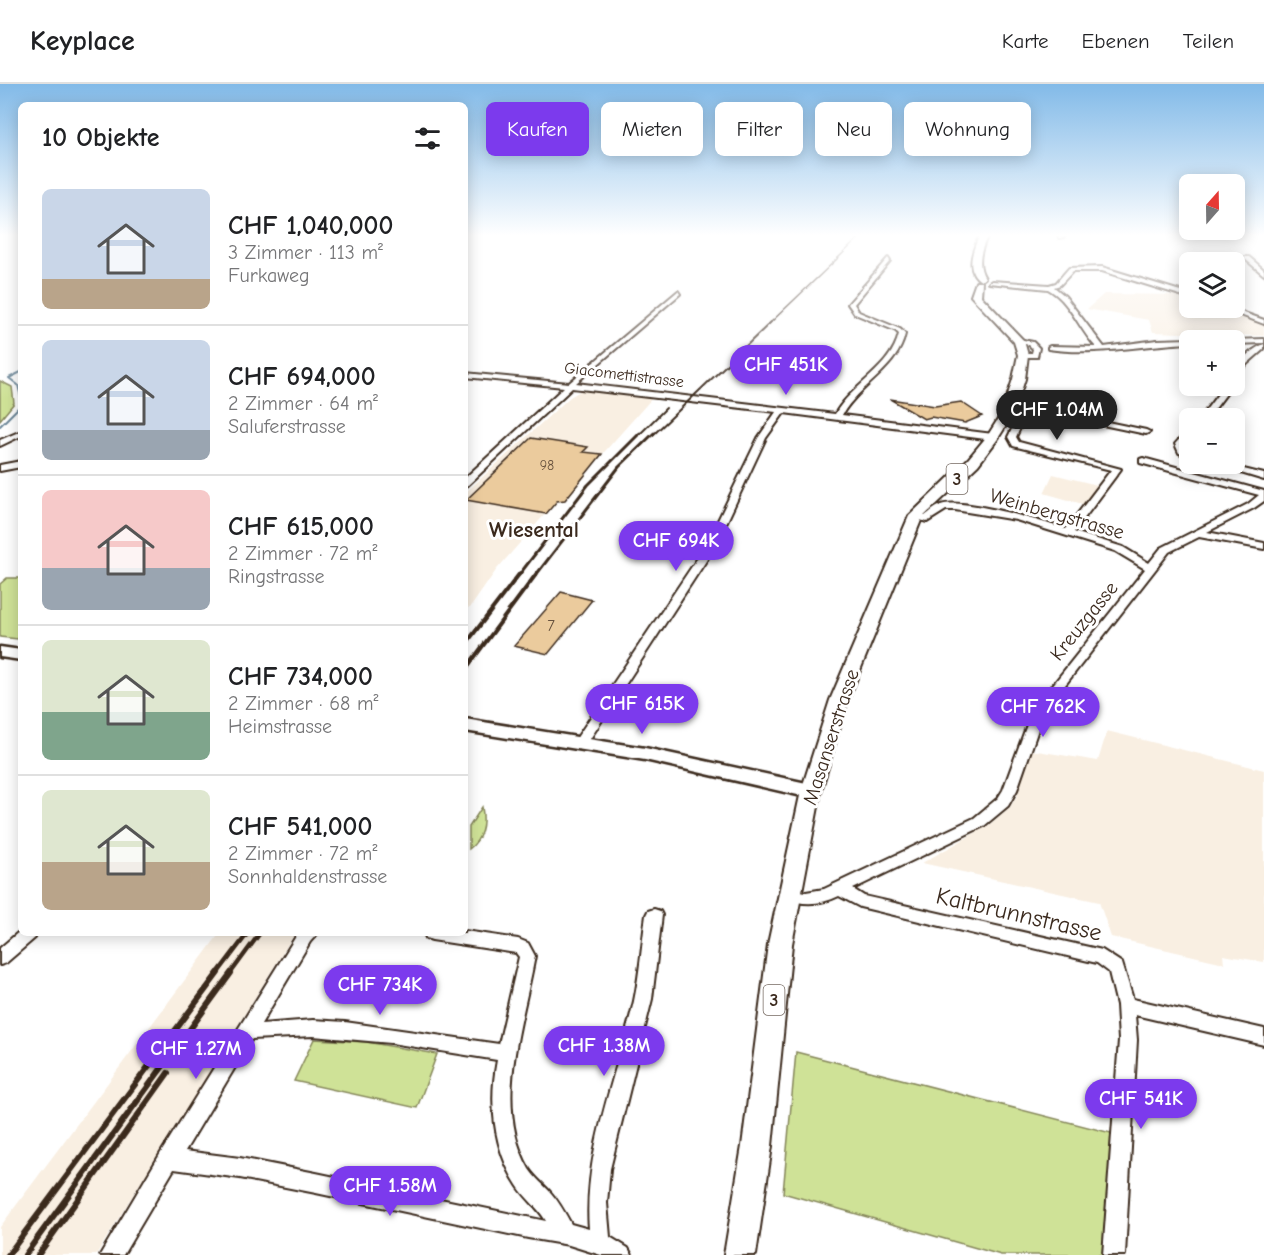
<!DOCTYPE html>
<html lang="de">
<head>
<meta charset="utf-8">
<style>
	:root { --surface:#fff; --page:#f6f6f6; --text:#202124; --muted:#757577; --line:#e0e0e0; --accent:#7c3aed }
	body { margin:0; font-family:"Comic Neue",sans-serif; background:var(--page); color:var(--text); height:100vh; display:flex; flex-direction:column; font-size:22px; white-space:nowrap }
	* { box-sizing:border-box; margin:0 }
	p { font-size:20px; color:var(--muted) }
	.icon { flex:none; width:33px; height:33px; fill:none; stroke:currentColor; stroke-width:2; stroke-linecap:round; stroke-linejoin:round }
	.map { position:relative; flex:1; overflow:hidden }
	.drawer { position:absolute; left:18px; top:18px; width:450px; height:834px; display:flex; flex-direction:column; background:var(--surface); border-radius:9px; box-shadow:0 3px 15px #0003 }
	.drawer>* { flex:none }
	.guide { position:absolute; left:486px; top:18px; width:570px; height:54px; display:flex; gap:12px }
	.needle { width:39px; rotate:20deg }
	.buttons { position:absolute; left:1179px; top:90px; display:grid; gap:12px }
	.buttons a { display:grid; place-items:center; width:66px; height:66px; border-radius:9px; background:var(--surface); box-shadow:0 3px 15px #0003; font-size:30px }
	.price { position:absolute; translate:-50% -51px; padding:0 14px; border-radius:21px; background:var(--accent); color:#fff; font-size:20px; line-height:39px; filter:drop-shadow(0 2px 3px #0008) }
	.price::after { content:''; position:absolute; left:50%; top:36px; width:18px; height:14px; margin-left:-9px; background:inherit; clip-path:polygon(0 0,100% 0,50% 100%) }
	.price.current { background:#222; color:#fff }
	ul { padding:0; list-style:none }
	li { display:flex; align-items:center; gap:18px; height:150px; padding:0 24px }
	li+li { border-top:2px solid var(--line) }
	li span { display:grid; place-items:center; flex:none; width:168px; height:120px; border-radius:9px; color:#555 }
	li>.icon { margin-inline-start:auto }
	span .icon { width:72px; height:72px; fill:#fffc; stroke-width:1 }
	li b { font-size:26px }
	h2 { display:flex; justify-content:space-between; align-items:center; height:72px; padding:0 24px; font-size:26px }
	.pill { padding:0 21px; border-radius:9px; background:var(--surface); box-shadow:0 3px 15px #0003; font-size:21px; line-height:54px }
	.pill.current { background:var(--accent); color:#fff }
	header { display:flex; align-items:center; gap:36px; box-sizing:border-box; height:84px; padding:0 30px; background:var(--surface); border-bottom:2px solid var(--line) }
	header strong { font-size:28px }
	nav { display:flex; gap:33px; margin-inline-start:auto; font-size:21px }
	.map>svg:first-child { display:block }
	.built { fill:#f9efe2 }
	.green { fill:#cfe297; stroke:#85865a; stroke-width:1.5 }
	.lines { fill:none; stroke-linecap:round; stroke-linejoin:round }
	.stream { stroke:#6a8698; stroke-width:2 }
	.building { fill:#ebcb9d; stroke:#3b2a1e; stroke-width:1.5 }
	.street-casing { stroke:#3b2a1e; stroke-width:4 }
	.secondary-casing { stroke:#3b2a1e; stroke-width:5 }
	.primary-casing { stroke:#3b2a1e; stroke-width:4 }
	.street { fill:#fff; fill-rule:evenodd }
	.secondary { fill:#fff; fill-rule:evenodd }
	.primary { fill:#fff; fill-rule:evenodd }
	.rail-far5 { stroke:#3b2a1e; stroke-width:1.5 }
	.rail-far4 { stroke:#3b2a1e; stroke-width:2 }
	.rail-far3 { stroke:#3b2a1e; stroke-width:3 }
	.rail-far2 { stroke:#3b2a1e; stroke-width:4 }
	.rail-far1 { stroke:#3b2a1e; stroke-width:4.5 }
	.rail { stroke:#3b2a1e; stroke-width:6 }
	.labels { text-anchor:middle; dominant-baseline:central; stroke-width:6; stroke-linejoin:round; paint-order:stroke }
	.far-number-label { font-size:14px; fill:#67523e }
	.far-street-label { font-size:16px; fill:#3b2a1e; stroke:#fff }
	.number-label { font-size:16px; fill:#67523e }
	.shield { fill:#fff; stroke:#766a62; stroke-width:1.5 }
	.shield-label { font-size:18px; font-weight:bold; fill:#3b2a1e }
	.street-label { font-size:20px; fill:#3b2a1e; stroke:#fff }
	.quarter-label { font-size:22px; font-weight:bold; fill:#3b2a1e; stroke:#fff }
	.near-street-label { font-size:24px; fill:#3b2a1e; stroke:#fff }
</style>
</head>
<body>
<header>
<strong>Keyplace</strong>
<nav><a>Karte</a><a>Ebenen</a><a>Teilen</a></nav>
</header>
<div class="map">
<svg width="1264" height="1171" viewBox="0 0 1264 1171">
	<rect width="100%" height="100%" fill="#fff"/>
	<filter id="ink" filterUnits="userSpaceOnUse"><feTurbulence type="fractalNoise" baseFrequency=".0167" numOctaves="2"/><feDisplacementMap in="SourceGraphic" scale="12" xChannelSelector="R" yChannelSelector="G"/><feConvolveMatrix kernelMatrix="1 2 1 2 8 2 1 2 1" color-interpolation-filters="sRGB"/></filter>
	<g filter="url(#ink)">
		<g class="built">
			<polygon points="1104,210 1181,211 1189,214 1190,224 1218,224 1264,240 1264,252 1153,248 1149,236 1087,225"/>
			<polygon points="593,305 654,312 583,392 585,393 565,416 557,417 539,437 497,485 470,524 465,523 465,409 570,313 580,307"/>
			<polygon points="1053,390 1101,402 1086,421 1044,409"/>
			<polygon points="1107,647 1264,686 1264,878 1223,871 1224,879 1111,853 1099,818 922,779 989,741 1010,723 1017,712 1031,666 1098,677"/>
			<polygon points="220,849 295,849 96,1171 0,1171 0,1143"/>
		</g>
		<g class="green">
			<polygon points="0,297 12,303 14,319 0,336"/>
			<polygon points="7,494 21,494 21,551 18,555 0,553 0,500"/>
			<path d="M482,723c3,16 0,32 -13,42v-22z"/>
			<polygon points="314,955 366,958 437,970 417,1024 294,997"/>
			<polygon points="796,968 1115,1050 1102,1171 1001,1171 783,1109"/>
		</g>
		<g class="lines">
			<g class="stream">
				<polyline points="21,288 9,294 18,301 21,313"/>
				<polyline points="0,342 21,321"/>
			</g>
		</g>
		<g class="building">
			<polygon points="890,315 935,322 961,318 982,332 965,339 931,333 924,335"/>
			<polygon points="531,354 588,363 583,368 602,370 565,416 557,417 546,430 466,416"/>
			<polygon points="561,508 592,516 548,570 514,562"/>
		</g>
		<g class="lines">
			<g class="street-casing">
				<g id="street">
					<polygon points="1058,151 1064,151 1064,153 1059,154"/>
					<polygon points="1245,173 1249,173 1264,186 1264,191 1245,175"/>
					<path d="M888,174l2,3 -36,43 5,8 41,17 5,5c-7,35 -46,51 -63,81l151,19 4,3 -4,3 -209,-27 -18,25 -51,109 -129,198h-10l-2,-3 2,-3 129,-192 53,-109 18,-26 -204,-24 -104,97 -3,1v-8l99,-91 -99,-10v-4l104,10 109,-92 2,3 -104,89 259,31c16,-29 56,-45 64,-80l-3,-3 -41,-17 -7,-10z"/>
					<path d="M1069,184l33,-1 88,27v4l-88,-27h-29l-13,14 -6,2 11,9 39,51 53,-7 33,-1 3,1h-3v3c-48,2 -95,13 -142,6v-2l2,-1 46,1c-17,-18 -26,-46 -48,-58l-59,-6 3,-2 57,4 7,-2z"/>
					<polygon points="1222,224 1230,224 1264,236 1264,240"/>
					<polygon points="1019,255 1033,258 1039,264 1037,273 1020,273 1020,269 1032,269 1033,265 1029,261 1017,258 1016,257"/>
					<polygon points="1264,255 1264,259 1234,260 1234,256 1232,256"/>
					<path d="M1264,260v5l-16,14 -14,15c0,-15 17,-28 30,-34z"/>
					<polygon points="1224,302 1232,302 1208,334 1200,334"/>
					<path d="M1030,322l116,24 4,2 -4,2 -116,-24 -21,5 12,11 -5,11 3,5 102,27 -47,63 49,15 26,16 12,-15 87,-44 11,-9 -119,-32v-4l3,-1 121,33v10l-10,7 -47,24 57,11v6l-65,-12 -30,15 -125,160 -27,78 -9,16 -24,20 -131,63 11,7 238,54 20,13 11,36 131,30v16l-129,-30 2,25 -12,215h-22l16,-215 -2,-35 -8,-33 -12,-9 -237,-56 -21,-11c-18,9 -36,9 -54,3l-3,-4 3,-4 5,-2 16,3 18,-3 150,-71 24,-20 5,-8 29,-79 113,-142 -30,-18 -99,-31 -61,-10h-9l-19,12 -14,-4v-4l12,2c5,-4 11,-9 16,-11 20,-8 103,17 125,24l45,-59 -98,-24 -5,-9 5,-10 -11,-10 3,-2v-4z"/>
					<polygon points="21,347 21,352 0,362 0,356"/>
					<polygon points="1187,347 1190,347 1190,354 1183,360 1186,365 1190,367 1190,373 1179,369 1175,360"/>
					<polygon points="21,377 21,383 0,387 0,381"/>
					<polygon points="1211,380 1223,380 1264,390 1264,396"/>
					<path d="M654,825l6,2 2,4 -10,84 -42,170 -3,34 3,34 18,11 4,7h-31l-32,-10 -41,-7 -212,-45 -76,-15 -66,-9 -51,86h-23l62,-104 136,-218h20l-8,9 -49,82 52,-4 32,2 154,22 20,-87 -3,-4 -84,-13 -6,-2 -2,-5h41v-2l53,8 10,4 7,13c-12,67 -43,149 -6,213 6,9 15,16 22,24 8,9 14,20 20,31l18,5c-6,-76 28,-154 45,-228 6,-28 8,-58 12,-86l2,-4zM313,952l78,7 106,17c-8,42 -4,88 20,125 8,13 21,22 29,36l-230,-48 -76,-15 -55,-7 67,-112z"/>
					<polygon points="21,846 21,849 37,849 35,854 6,879 0,881 0,864"/>
				</g>
			</g>
			<g class="secondary-casing">
				<g id="secondary">
					<polygon points="0,563 21,566 21,576 0,573"/>
					<polygon points="465,635 645,664 811,700 818,702 821,707 818,712 811,714 645,676 465,647"/>
				</g>
			</g>
			<g class="primary-casing">
				<g id="primary">
					<path d="M980,151h8c-7,14 -12,29 -3,43l-4,3c-17,-10 -8,-32 -1,-46z"/>
					<polygon points="976,198 982,198 981,212 1024,257 1028,271 1025,295 1014,329 997,356 978,381 922,434 848,616 821,707 792,860 772,1062 756,1171 724,1171 742,1062 768,860 801,707 830,616 909,432 968,375 988,351 1002,329 1013,295 1018,271 1014,258 971,212"/>
				</g>
			</g>
			<use href="#street" class="street"/>
			<use href="#secondary" class="secondary"/>
			<use href="#primary" class="primary"/>
			<polyline class="rail-far5" points="769,240 862,151"/>
			<g class="rail-far4">
				<polyline points="639,351 666,324"/>
				<polyline points="653,351 771,238"/>
			</g>
			<g class="rail-far3">
				<polyline points="519,491 588,401 640,349"/>
				<polyline points="536,491 619,383 654,349"/>
			</g>
			<g class="rail-far2">
				<polyline points="465,561 520,489"/>
				<polyline points="465,586 537,489"/>
			</g>
			<g class="rail-far1">
				<polyline points="217,890 248,849"/>
				<polyline points="230,890 260,849"/>
			</g>
			<g class="rail">
				<polyline points="8,1171 218,889"/>
				<polyline points="25,1171 231,889"/>
				<polyline points="38,1171 168,989"/>
			</g>
		</g>
	</g>
	<linearGradient id="sky" x2="0" y2="1"><stop stop-color="#82bae8"/><stop offset="0.48" stop-color="#fff"/><stop offset="1" stop-color="#fff" stop-opacity="0"/></linearGradient>
	<rect width="1264" height="315" fill="url(#sky)"/>
	<g class="labels">
		<g class="far-number-label">
			<text x="547" y="381">98</text>
		</g>
		<g class="far-street-label">
			<text transform="translate(624 291) rotate(7)">Giacomettistrasse</text>
		</g>
		<g class="number-label">
			<text x="551" y="542">7</text>
		</g>
		<g class="shield">
			<rect x="946.5" y="380" width="21" height="30" rx="4.5"/>
			<rect x="763.5" y="901" width="21" height="30" rx="4.5"/>
		</g>
		<g class="shield-label">
			<text x="957" y="395">3</text>
			<text x="774" y="916">3</text>
		</g>
		<g class="street-label">
			<text transform="translate(1057 430) rotate(16)">Weinbergstrasse</text>
			<text transform="translate(1084 537) rotate(-51)">Kreuzgasse</text>
			<text transform="translate(831 653) rotate(-72)">Masanserstrasse</text>
		</g>
		<g class="quarter-label">
			<text x="534" y="446">Wiesental</text>
		</g>
		<g class="near-street-label">
			<text transform="translate(1019 830) rotate(13)">Kaltbrunnstrasse</text>
		</g>
	</g>
</svg>
<div class="buttons">
<a><svg class="needle" viewBox="-14 -14 28 28"><path d="M0-13l5 13h-10z" fill="#e53935"/><path d="M0 13l5-13h-10z" fill="#757577"/></svg></a>
<a><svg class="icon" aria-label="layers" viewBox="0 0 24 24"><path d="M12 4l9 5-9 5-9-5zM3 14l9 5 9-5"/></svg></a>
<a>+</a>
<a>−</a>
</div>
<b class="price" style="left:786px;top:312px">CHF 451K</b>
<b class="price current" style="left:1057px;top:357px">CHF 1.04M</b>
<b class="price" style="left:676px;top:488px">CHF 694K</b>
<b class="price" style="left:642px;top:651px">CHF 615K</b>
<b class="price" style="left:1043px;top:654px">CHF 762K</b>
<b class="price" style="left:380px;top:932px">CHF 734K</b>
<b class="price" style="left:604px;top:993px">CHF 1.38M</b>
<b class="price" style="left:196px;top:996px">CHF 1.27M</b>
<b class="price" style="left:1141px;top:1046px">CHF 541K</b>
<b class="price" style="left:390px;top:1133px">CHF 1.58M</b>
<div class="guide">
<a class="pill current">Kaufen</a>
<a class="pill">Mieten</a>
<a class="pill">Filter</a>
<a class="pill">Neu</a>
<a class="pill">Wohnung</a>
</div>
<section class="drawer">
<h2>10 Objekte<svg class="icon" aria-label="filters" viewBox="0 0 24 24"><path d="M4 7h16M4 17h16"/><circle cx="9" cy="7" r="2"/><circle cx="15" cy="17" r="2"/></svg></h2>
<ul>
<li><span style="background:linear-gradient(#c9d6e8 75%,#b9a48a 0)"><svg class="icon" aria-label="home" viewBox="0 0 24 24"><path d="M3 11l9-7 9 7M6 9v11h12V9"/></svg></span><div><b>CHF 1,040,000</b><p>3 Zimmer · 113 m²</p><p>Furkaweg</p></div></li>
<li><span style="background:linear-gradient(#c9d6e8 75%,#9aa5b1 0)"><svg class="icon" aria-label="home" viewBox="0 0 24 24"><path d="M3 11l9-7 9 7M6 9v11h12V9"/></svg></span><div><b>CHF 694,000</b><p>2 Zimmer · 64 m²</p><p>Saluferstrasse</p></div></li>
<li><span style="background:linear-gradient(#f6c9c9 65%,#9aa5b1 0)"><svg class="icon" aria-label="home" viewBox="0 0 24 24"><path d="M3 11l9-7 9 7M6 9v11h12V9"/></svg></span><div><b>CHF 615,000</b><p>2 Zimmer · 72 m²</p><p>Ringstrasse</p></div></li>
<li><span style="background:linear-gradient(#dfe7d0 60%,#7fa58c 0)"><svg class="icon" aria-label="home" viewBox="0 0 24 24"><path d="M3 11l9-7 9 7M6 9v11h12V9"/></svg></span><div><b>CHF 734,000</b><p>2 Zimmer · 68 m²</p><p>Heimstrasse</p></div></li>
<li><span style="background:linear-gradient(#dfe7d0 60%,#b9a48a 0)"><svg class="icon" aria-label="home" viewBox="0 0 24 24"><path d="M3 11l9-7 9 7M6 9v11h12V9"/></svg></span><div><b>CHF 541,000</b><p>2 Zimmer · 72 m²</p><p>Sonnhaldenstrasse</p></div></li>
</ul>
</section>
</div>
</body>
</html>
